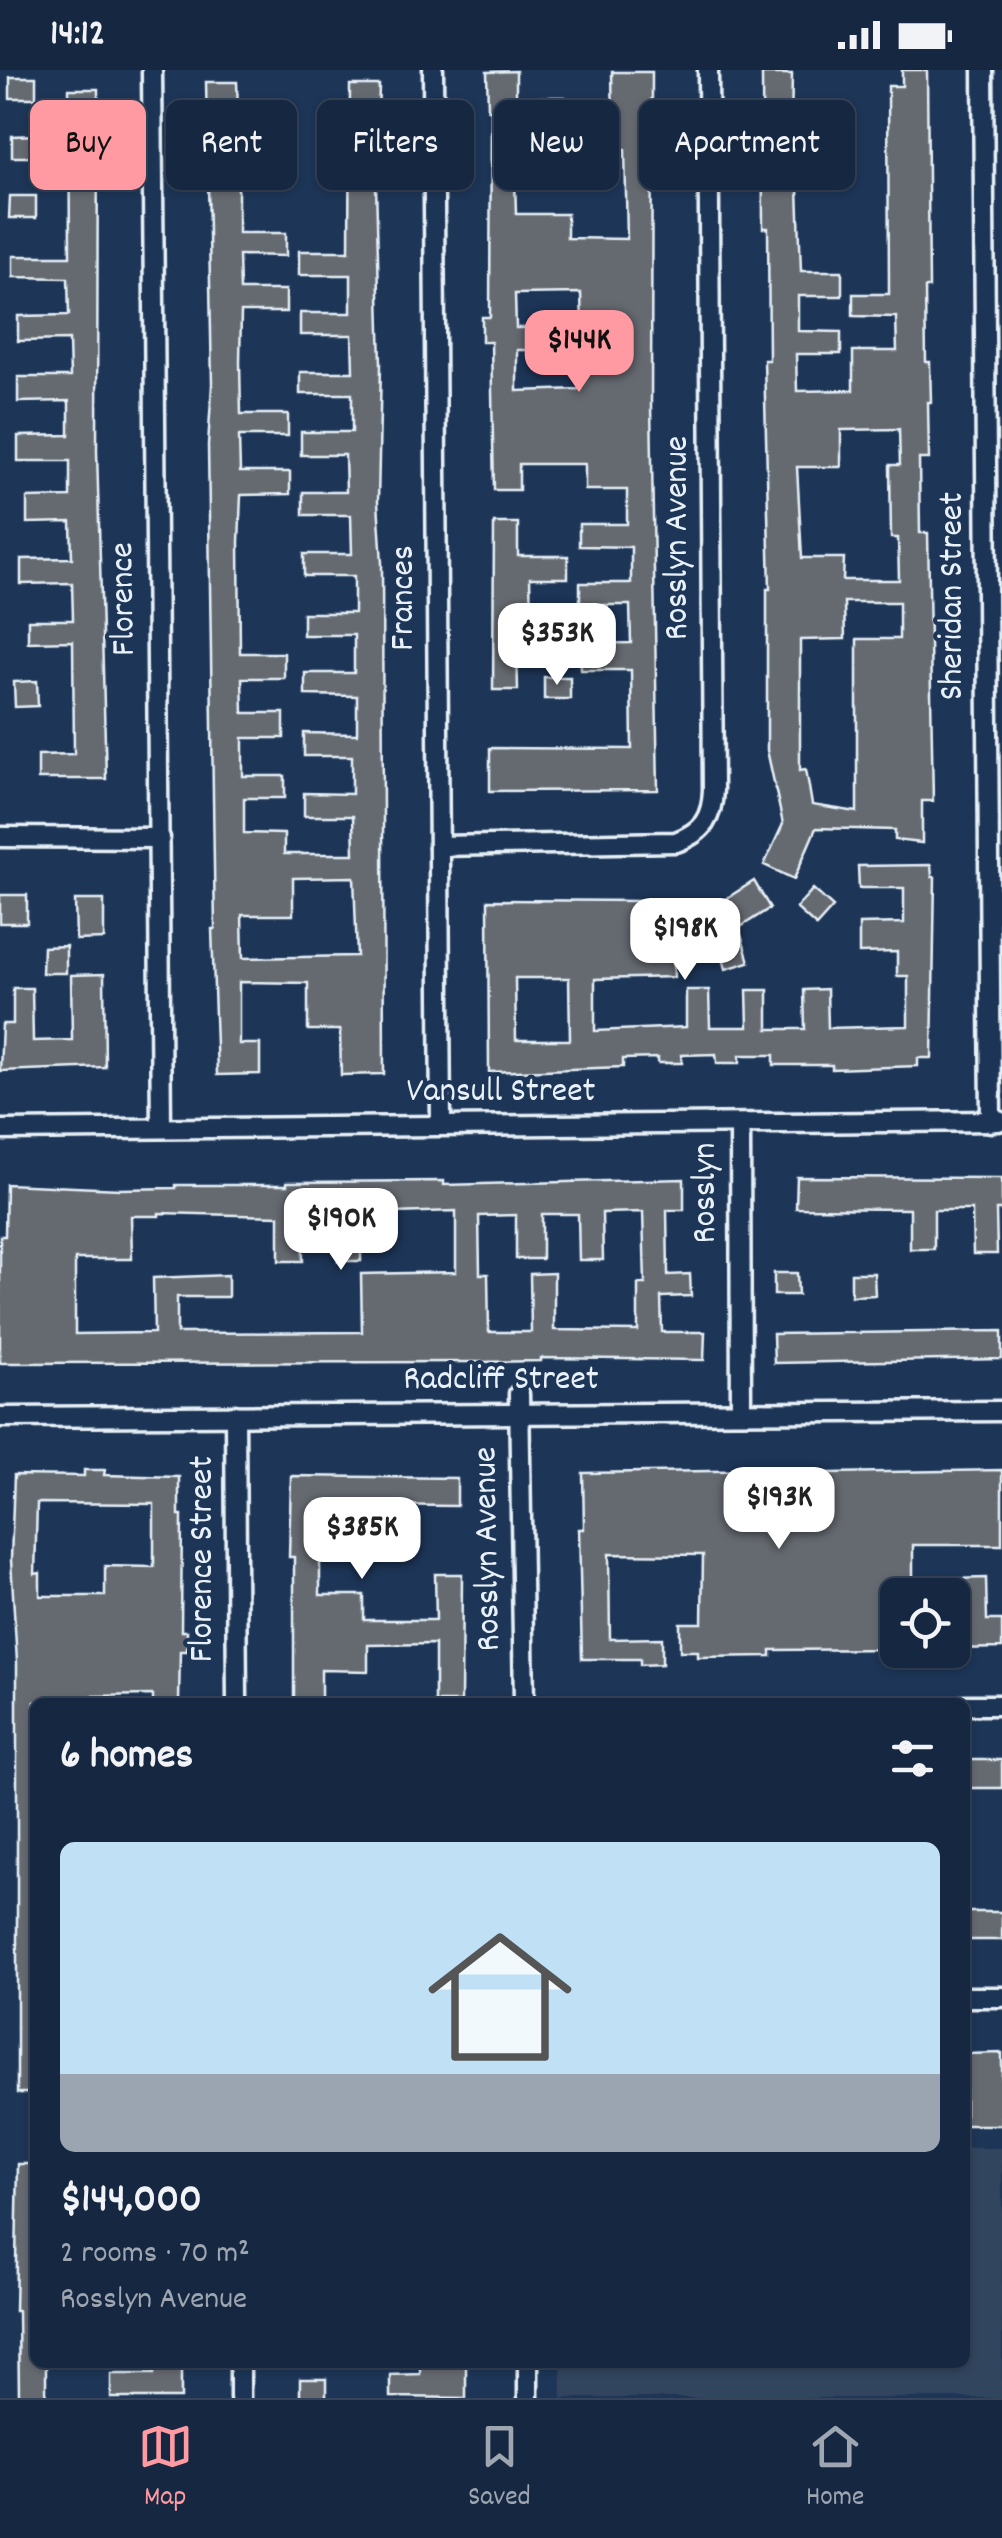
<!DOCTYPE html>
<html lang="en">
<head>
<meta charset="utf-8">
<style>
	:root { --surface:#162841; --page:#23344c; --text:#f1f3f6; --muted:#9ea6b1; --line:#35445a; --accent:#ff9aa2 }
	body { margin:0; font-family:Dekko,sans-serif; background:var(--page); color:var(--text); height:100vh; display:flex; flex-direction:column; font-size:38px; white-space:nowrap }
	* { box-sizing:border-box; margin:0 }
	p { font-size:32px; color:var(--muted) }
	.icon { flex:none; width:55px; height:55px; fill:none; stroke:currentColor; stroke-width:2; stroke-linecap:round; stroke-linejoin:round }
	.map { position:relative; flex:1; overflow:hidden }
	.side { position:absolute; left:30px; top:1628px; width:940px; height:670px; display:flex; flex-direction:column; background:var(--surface); border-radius:15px; box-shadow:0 2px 8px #0004,0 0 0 2px var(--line) }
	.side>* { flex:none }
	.guide { position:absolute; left:30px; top:30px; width:942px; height:90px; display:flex; gap:20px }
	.controls { position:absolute; left:880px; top:1508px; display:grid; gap:20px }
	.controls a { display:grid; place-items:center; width:90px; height:90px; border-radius:15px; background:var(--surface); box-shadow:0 2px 8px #0004,0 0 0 2px var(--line); font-size:50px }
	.price { position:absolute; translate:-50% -85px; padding:0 22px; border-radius:20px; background:#fff; color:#222; font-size:32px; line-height:65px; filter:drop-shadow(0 2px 5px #0008) }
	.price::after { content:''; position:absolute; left:50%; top:60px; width:30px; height:22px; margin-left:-15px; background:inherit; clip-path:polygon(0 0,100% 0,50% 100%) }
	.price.selected { background:var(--accent); color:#111 }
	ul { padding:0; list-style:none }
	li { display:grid; align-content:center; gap:20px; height:530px; padding:0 30px }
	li+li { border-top:2px solid var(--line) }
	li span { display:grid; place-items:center; height:310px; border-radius:15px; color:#555 }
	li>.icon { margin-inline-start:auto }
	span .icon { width:180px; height:180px; fill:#fffc; stroke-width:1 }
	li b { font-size:42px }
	h2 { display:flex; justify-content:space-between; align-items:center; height:120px; padding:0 30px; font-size:42px }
	.chip { padding:0 35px; border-radius:15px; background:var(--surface); box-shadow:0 2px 8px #0004,0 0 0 2px var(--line); font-size:35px; line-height:90px }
	.chip.selected { background:var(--accent); color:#111 }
	.status { display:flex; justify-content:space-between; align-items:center; height:70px; padding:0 50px; background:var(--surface); direction:ltr }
	.status svg { height:28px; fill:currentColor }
	.menu { display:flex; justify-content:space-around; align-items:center; height:140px; border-top:2px solid var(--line); background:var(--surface); font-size:28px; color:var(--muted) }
	.menu a { display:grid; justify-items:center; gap:5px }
	.menu .selected { color:var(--accent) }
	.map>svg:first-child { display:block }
	.built { fill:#33455e }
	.building { fill:#656970; stroke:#e8f1f8; stroke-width:2.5; fill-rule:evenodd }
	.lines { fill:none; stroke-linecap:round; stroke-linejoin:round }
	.street-casing { stroke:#e8f1f8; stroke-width:25 }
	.street { stroke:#1d3557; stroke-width:18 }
	.labels { text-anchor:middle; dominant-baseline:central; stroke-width:8; stroke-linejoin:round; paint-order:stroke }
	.street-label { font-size:35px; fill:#e8f1f8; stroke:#1d3557 }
</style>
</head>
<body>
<div class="status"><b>14:12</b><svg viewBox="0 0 49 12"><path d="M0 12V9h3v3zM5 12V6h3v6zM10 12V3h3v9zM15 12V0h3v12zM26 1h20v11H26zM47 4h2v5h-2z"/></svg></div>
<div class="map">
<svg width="1002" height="2328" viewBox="0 0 1002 2328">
	<rect width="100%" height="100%" fill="#1d3557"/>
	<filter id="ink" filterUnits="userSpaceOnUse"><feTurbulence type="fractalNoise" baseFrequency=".01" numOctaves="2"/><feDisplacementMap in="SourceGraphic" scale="20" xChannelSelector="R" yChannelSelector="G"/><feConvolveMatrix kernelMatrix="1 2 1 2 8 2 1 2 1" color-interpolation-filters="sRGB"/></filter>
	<g filter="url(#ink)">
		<polygon class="built" points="965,2078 1002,2078 1002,2328 562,2328 561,2293 965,2292"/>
		<g class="building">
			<path d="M902,0h25l2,218h-4l1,74h4l1,40h-3l1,57h-10l1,74h8l5,268h-11v42l-27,-3v-10l-79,-2 -22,51 -30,-14 19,-41 -16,-74v-161h3l-6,-229h5l-1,-132h-5l-1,-154h30l-2,114h8l3,83h41v25h-44v35l43,1v22h-45l1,37 56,-1v-39h44l-1,-34 -43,-1v-22h36l-1,-208h14zM899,359l1,36h-10l1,73h7l1,42h-56l1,-22h-42l-5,-91h44v-37zM844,532h55v37h-42v173l-45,-7 -6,-36 -6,1v-130l45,-1z"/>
			<path d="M516,1v26h49v25h-49v37h49v20h-50l1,35h51v24l60,1 -2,-90 -44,1 -1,-26h33l-1,-52h40l-1,333 7,385 -168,1v-43l142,1 -1,-79h-50l-1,-26 51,-1 -1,-38h-50v-22h51v-36l-52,-1v-22h48v-34h-42v-26h-66v26h-25l-3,-148h-9v-25h8l1,-207h-3l-1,-38zM581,223l1,34 -66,1 -1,-34zM517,280h63v39l-63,2z"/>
			<rect x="10" y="7" width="26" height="21"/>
			<path d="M206,12h31l1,29h48l1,24 -49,1v97h48v23l-47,-1 1,35h46v22h-45l-1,50 1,52h47v22h-49l1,36h50v22l-49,1 -2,47 1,111h44v25h-42l1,35h41v25h-41v38h42v22h-41v35l40,1v20h70l-1,-38h-49v-23l48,1v-38h-48v-23l53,1v-38l-52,-1v-22h49v-38h-51v-22h51v-37h-50v-22h48l-1,-39h-48v-23h43l-1,-37h-44v-23h51v-38h-52v-22h53l-1,-37h-52v-22h51v-38h-52v-24h50l1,-166h29l-3,100 5,180 -3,137 4,61 2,511 -43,1 -1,-45h-32v-47l-69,-1v62h21v30l-43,1 -5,-146h3l-1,-63 -6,-421 4,-61zM354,807l3,79 -114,2 -1,-43h51v-37z"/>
			<polygon points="69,19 98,19 97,381 106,709 38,709 38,685 74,684 73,571 28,572 28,550 73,550 72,513 21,514 21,489 72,488 71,452 27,453 27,428 70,427 70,391 18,391 18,366 69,365 69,331 18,332 18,307 70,307 69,270 18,271 18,246 69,245 68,208 13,207 13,186 70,186"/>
			<polygon points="37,65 37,87 12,87 12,66"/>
			<polygon points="10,126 36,126 36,148 9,148"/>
			<polygon points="494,453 518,453 518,486 568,486 568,508 530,508 531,549 569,550 569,572 517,572 518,620 493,620"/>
			<rect x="544" y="607" width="26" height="22"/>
			<polygon points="37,611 38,636 15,637 14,612"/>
			<path d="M931,795l1,12h3l-3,181h-14v8l-86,3v-4h-58v-10h-34v8h-23l-1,-9 -35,1 1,8h-24v-5l-35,1v8l-134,5 -1,-172 154,1v3l66,6 46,-29 16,27 -31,20 10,34 -23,7 -7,-26 -46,-2 1,36 -79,2v52l91,-4v-37h23l1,37h38l-1,-37h21v39h37l-1,-39 23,-1 1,39 80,-2v-50h-11v-24l-38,1v-29l45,-1v-35h-45l-1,-22zM515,908h54l1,62h-54z"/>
			<polygon points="813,819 833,837 816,856 796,838"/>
			<rect x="0" y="825" width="27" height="28"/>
			<polygon points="75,830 104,830 104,869 76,870"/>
			<polygon points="66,876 66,903 42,903 43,877"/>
			<polygon points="104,904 105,997 0,1001 2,954 13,954 13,918 32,918 33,971 72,970 71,905"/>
			<polygon points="797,1107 1002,1108 1002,1140 996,1140 997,1184 973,1184 972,1140 934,1140 934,1179 910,1179 910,1139 796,1138"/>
			<path d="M684,1109v31h-17l1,65 22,-1 1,22 -30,1 1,35h43l-1,28 -163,-2v3l-61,1 -480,1v-127h5l1,-52 114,5 56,-1v-3h111v-3l157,-1v4zM456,1141v61l-95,2 1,58 -185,1v-36h51v-22l-75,3 1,55 -79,1v-75h57l-1,-43h28v-3l120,3v45h24l-1,-49h35l1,49h23v-47zM643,1142l2,72h-7v47l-84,-1v-57l-24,1 1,58h-42l-1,-58h-8l-1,-58 37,-1v44h26v-45h36l1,46h24l-1,-47z"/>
			<polygon points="774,1203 797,1203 798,1225 774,1225"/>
			<polygon points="851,1203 874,1203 875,1225 851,1226"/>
			<polygon points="1002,1261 1002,1289 774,1293 773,1264"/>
			<path d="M84,1400h21l-1,5 75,2v38h3l-1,116h6v20h-7l-1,51h-26v-7l-62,1v6h-56v391h-18v-431l-6,-102 3,-85 70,1zM37,1433l117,1v63l-49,-1v30h-65v-23l-5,1z"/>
			<polygon points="778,1400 830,1403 1002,1400 1002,1475 913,1475 913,1525 898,1525 898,1579 771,1580 771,1586 698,1587 698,1581 680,1581 680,1553 702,1553 703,1485 609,1484 610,1569 662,1568 662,1594 640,1595 640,1589 582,1589 579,1459 584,1459 583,1403"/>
			<polygon points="291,1406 457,1408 457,1436 367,1435 366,1484 320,1484 320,1525 364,1525 364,1550 436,1550 435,1504 462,1504 461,1632 435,1632 435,1574 368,1575 368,1601 321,1600 321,1632 294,1632 294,1487 289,1487"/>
			<polygon points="986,1508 987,1550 1002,1550 1002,1578 952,1579 952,1509"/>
			<rect x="965" y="1690" width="37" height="28"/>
			<rect x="965" y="1842" width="37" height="28"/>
			<polygon points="1002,1983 1002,2055 965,2055 965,1984"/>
			<polygon points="18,2094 35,2094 35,2292 46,2292 46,2328 19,2328 18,2241 15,2241"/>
			<polygon points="154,2292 181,2292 181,2328 111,2328 111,2304 154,2304"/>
			<polygon points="420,2292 466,2292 466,2328 390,2327 390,2305 420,2304"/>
			<rect x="300" y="2309" width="26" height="19"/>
		</g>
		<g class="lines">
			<g class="street-casing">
				<g id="street">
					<polyline points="152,0 161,1058"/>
					<polyline points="433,0 441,1055"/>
					<polyline points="983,0 991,1052"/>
					<polyline points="0,767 160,768"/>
					<path d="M439,776l237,-4c27,-10 36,-24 37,-52l-5,-720"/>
					<polyline points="740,1054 741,1342"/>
					<polyline points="0,1060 999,1051"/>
					<polyline points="519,1324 524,1632"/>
					<polyline points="235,1345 237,1632"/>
					<polyline points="0,1347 1002,1341"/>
					<polyline points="965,1635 1002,1635"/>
					<polyline points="965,1927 1002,1927"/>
					<polyline points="240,2292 240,2328"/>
					<polyline points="528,2292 528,2328"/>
				</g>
			</g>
			<use href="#street" class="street"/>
		</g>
	</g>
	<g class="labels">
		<g class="street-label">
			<text transform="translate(679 468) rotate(-90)">Rosslyn Avenue</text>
			<text transform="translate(954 526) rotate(-90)">Sheridan Street</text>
			<text transform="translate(405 528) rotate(-90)">Frances</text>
			<text transform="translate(125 529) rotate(-91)">Florence</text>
			<text x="501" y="1023">Vansull Street</text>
			<text transform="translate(707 1123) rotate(-90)">Rosslyn</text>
			<text x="501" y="1311">Radcliff Street</text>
			<text transform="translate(489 1479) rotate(-91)">Rosslyn Avenue</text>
			<text transform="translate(204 1489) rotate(-90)">Florence Street</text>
		</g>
	</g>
</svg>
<div class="controls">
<a><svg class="icon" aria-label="locate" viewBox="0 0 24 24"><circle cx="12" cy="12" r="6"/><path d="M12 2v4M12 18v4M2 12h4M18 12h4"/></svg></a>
</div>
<b class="price selected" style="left:579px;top:325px">$144K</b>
<b class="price" style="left:557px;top:618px">$353K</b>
<b class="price" style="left:685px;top:913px">$198K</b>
<b class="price" style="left:341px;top:1203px">$190K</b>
<b class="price" style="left:779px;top:1482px">$193K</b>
<b class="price" style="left:362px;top:1512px">$385K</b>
<div class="guide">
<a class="chip selected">Buy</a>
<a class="chip">Rent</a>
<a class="chip">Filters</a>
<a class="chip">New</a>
<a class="chip">Apartment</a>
</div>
<section class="side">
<h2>6 homes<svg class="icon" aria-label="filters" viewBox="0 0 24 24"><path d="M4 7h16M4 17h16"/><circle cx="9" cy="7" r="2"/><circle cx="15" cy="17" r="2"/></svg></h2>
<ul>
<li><span style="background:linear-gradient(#bfe0f5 75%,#9aa5b1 0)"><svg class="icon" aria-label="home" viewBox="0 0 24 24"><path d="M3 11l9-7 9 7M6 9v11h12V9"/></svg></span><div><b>$144,000</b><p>2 rooms · 70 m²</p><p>Rosslyn Avenue</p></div></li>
</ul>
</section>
</div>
<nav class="menu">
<a class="selected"><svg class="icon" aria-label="map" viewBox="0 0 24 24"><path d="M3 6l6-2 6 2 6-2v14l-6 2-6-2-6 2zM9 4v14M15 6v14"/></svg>Map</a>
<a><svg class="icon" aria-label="saved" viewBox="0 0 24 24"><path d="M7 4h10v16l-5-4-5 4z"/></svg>Saved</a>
<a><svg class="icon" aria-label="home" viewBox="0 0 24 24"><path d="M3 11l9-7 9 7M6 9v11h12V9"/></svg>Home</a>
</nav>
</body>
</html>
